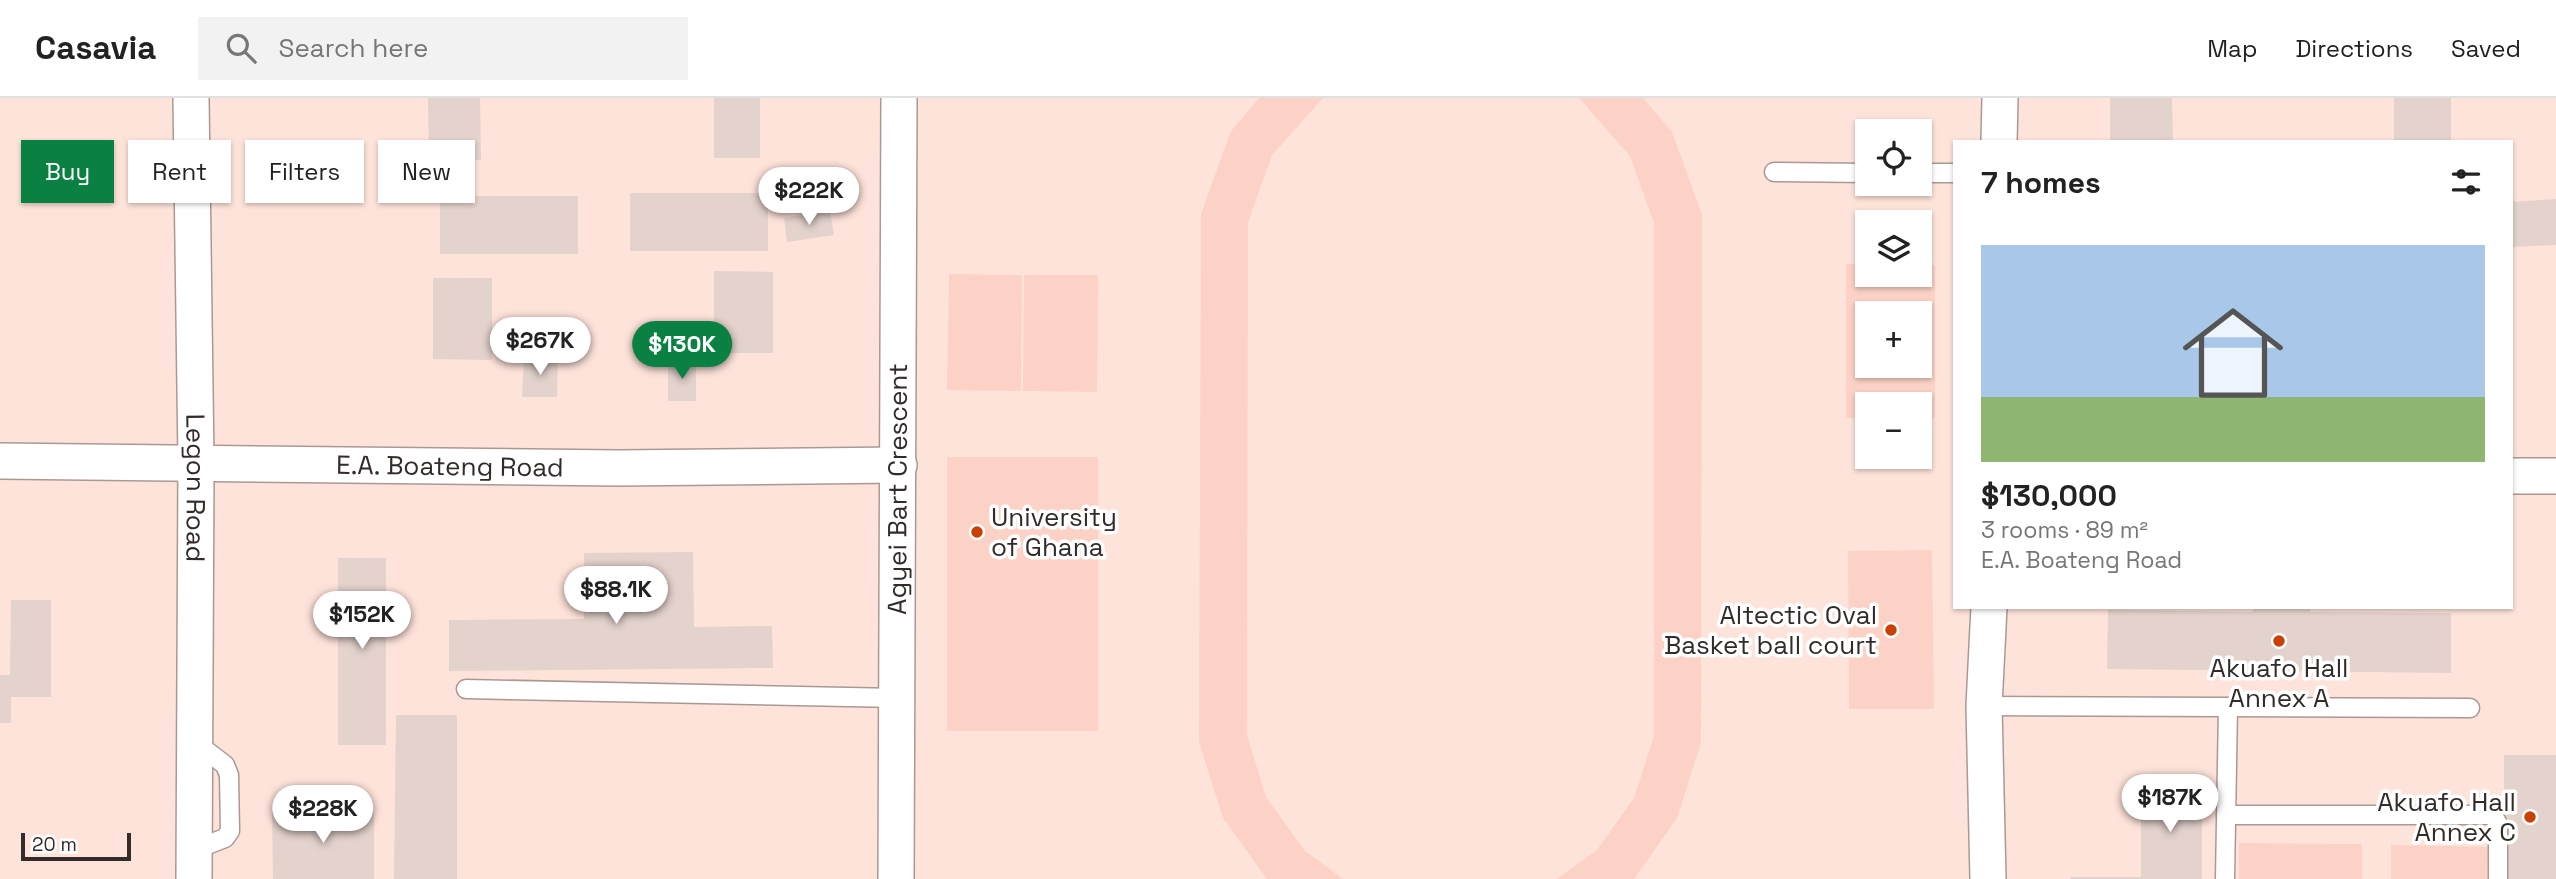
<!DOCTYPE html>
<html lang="en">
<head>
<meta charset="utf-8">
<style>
	:root { --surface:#fff; --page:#f2f2f2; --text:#222; --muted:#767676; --line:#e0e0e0; --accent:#0b8043 }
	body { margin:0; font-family:"Space Grotesk",sans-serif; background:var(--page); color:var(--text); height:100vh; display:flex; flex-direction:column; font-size:26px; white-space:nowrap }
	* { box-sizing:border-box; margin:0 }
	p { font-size:23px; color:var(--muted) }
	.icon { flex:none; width:38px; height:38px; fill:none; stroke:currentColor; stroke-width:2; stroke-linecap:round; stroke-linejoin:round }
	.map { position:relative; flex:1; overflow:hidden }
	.panel { position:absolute; left:1953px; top:42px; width:560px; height:469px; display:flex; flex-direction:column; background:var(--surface); border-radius:0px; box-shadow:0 2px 5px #0004 }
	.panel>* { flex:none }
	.top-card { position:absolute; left:21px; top:42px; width:665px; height:63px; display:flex; gap:14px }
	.fabs { position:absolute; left:1855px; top:21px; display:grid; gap:14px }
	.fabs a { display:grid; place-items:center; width:77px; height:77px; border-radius:0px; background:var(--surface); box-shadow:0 2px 5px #0004; font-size:35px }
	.scale { position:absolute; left:21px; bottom:18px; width:110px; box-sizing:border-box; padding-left:7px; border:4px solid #322b29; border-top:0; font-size:19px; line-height:24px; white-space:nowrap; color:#322b29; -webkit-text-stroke:5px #fff; paint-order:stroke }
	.price { position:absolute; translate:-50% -60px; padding:0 16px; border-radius:24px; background:#fff; color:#222; font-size:23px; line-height:46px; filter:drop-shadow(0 2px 4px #0008) }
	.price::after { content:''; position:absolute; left:50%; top:42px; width:21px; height:16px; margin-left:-10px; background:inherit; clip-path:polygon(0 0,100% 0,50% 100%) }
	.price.current { background:var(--accent); color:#fff }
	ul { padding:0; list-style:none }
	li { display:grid; align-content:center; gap:14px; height:371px; padding:0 28px }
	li+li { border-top:2px solid var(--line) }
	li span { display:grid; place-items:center; height:217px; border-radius:0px; color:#555 }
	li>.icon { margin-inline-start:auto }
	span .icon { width:126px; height:126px; fill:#fffc; stroke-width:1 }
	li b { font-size:30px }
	h2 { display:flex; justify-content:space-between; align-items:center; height:84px; padding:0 28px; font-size:30px }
	.pill { padding:0 24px; border-radius:0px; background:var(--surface); box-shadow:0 2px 5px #0004; font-size:24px; line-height:63px }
	.pill.current { background:var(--accent); color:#fff }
	header { display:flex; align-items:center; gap:42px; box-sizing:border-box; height:98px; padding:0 35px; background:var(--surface); border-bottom:2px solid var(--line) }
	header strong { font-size:33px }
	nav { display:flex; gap:38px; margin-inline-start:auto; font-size:24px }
	.search { width:490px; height:63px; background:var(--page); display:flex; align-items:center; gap:18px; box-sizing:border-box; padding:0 24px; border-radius:0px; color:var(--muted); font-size:26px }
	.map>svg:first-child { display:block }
	.built { fill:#fee3da; fill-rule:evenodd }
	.green { fill:#fbd2c5; fill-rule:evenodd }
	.building { fill:#e4d2cc }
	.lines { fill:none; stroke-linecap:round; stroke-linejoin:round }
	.lane-casing { stroke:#aa9993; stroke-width:21 }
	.street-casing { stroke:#aa9993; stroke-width:38 }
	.lane { stroke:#fff; stroke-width:18 }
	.street { stroke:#fff; stroke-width:35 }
	.poi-dot { fill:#c94204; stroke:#fff; stroke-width:2.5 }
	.labels { text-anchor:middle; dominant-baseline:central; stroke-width:7; stroke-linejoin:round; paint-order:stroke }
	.street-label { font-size:26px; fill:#322b29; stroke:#fff }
	.poi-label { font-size:26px; fill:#322b29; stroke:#fff; text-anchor:end }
</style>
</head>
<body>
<header>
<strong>Casavia</strong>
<div class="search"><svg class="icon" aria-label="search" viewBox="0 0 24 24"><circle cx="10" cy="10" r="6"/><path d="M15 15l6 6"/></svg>Search here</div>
<nav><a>Map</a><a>Directions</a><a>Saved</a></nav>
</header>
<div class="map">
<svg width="2556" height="781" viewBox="0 0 2556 781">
	<rect width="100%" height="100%" fill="#fcede9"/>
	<path class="built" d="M0,0h2556v781h-2556zM1867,33h53v53h-53zM1955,44h556v465h-556zM1867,124h53v53h-53zM1867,215h53v53h-53zM1867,306h53v53h-53z"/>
	<g class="green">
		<polygon points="1259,0 1323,0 1272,57 1248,124 1247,637 1266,699 1304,752 1343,781 1267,781 1223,720 1199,644 1201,116 1231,33"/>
		<polygon points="1579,0 1643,0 1672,34 1702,117 1701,645 1677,720 1634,781 1557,781 1597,752 1634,700 1654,638 1654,125 1630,58"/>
		<path d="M1846,166h21v11h53v-10h15v153h-15v-14h-53v14h-21zM1867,215h53v53h-53z"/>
		<polygon points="949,176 1022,177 1021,293 947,292"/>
		<polygon points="1024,177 1098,177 1097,294 1023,293"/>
		<rect x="947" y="359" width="151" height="274"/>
		<polygon points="1932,452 1934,611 1849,611 1848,453"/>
		<polygon points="2239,745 2362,746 2362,781 2239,781"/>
		<polygon points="2391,747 2488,749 2487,781 2391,781"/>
	</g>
	<g class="building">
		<polygon points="428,0 480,0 481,62 429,63"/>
		<rect x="714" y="0" width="46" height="60"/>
		<polygon points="2110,0 2172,0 2173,44 2110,44"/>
		<rect x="2394" y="0" width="57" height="44"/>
		<rect x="630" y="95" width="138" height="58"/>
		<rect x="440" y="98" width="138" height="58"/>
		<polygon points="2556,101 2556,147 2511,149 2511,104"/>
		<polygon points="830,113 834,137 787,144 784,120"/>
		<polygon points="714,173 773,174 773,255 714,255"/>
		<polygon points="433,180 492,180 492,262 433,261"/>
		<polygon points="524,258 558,259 557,299 522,299"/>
		<polygon points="668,262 696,266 696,303 668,303"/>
		<polygon points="693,454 694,529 772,528 773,570 449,573 449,522 584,521 584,455"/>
		<rect x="338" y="460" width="48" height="187"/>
		<polygon points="11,502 51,502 51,599 11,599 11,625 0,625 0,577 10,577"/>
		<polygon points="2253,509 2310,509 2310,514 2451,515 2451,575 2107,571 2108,512 2253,514"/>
		<polygon points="396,617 457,617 457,781 394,781"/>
		<rect x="2504" y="657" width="52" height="124"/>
		<polygon points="2141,689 2202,689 2202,781 2070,781 2070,779 2141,779"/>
		<polygon points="272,714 374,714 374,781 273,781"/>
	</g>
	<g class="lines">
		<g class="lane-casing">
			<g id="lane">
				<polyline points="1774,74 1867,75"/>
				<polyline points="1920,75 1955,75"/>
				<polyline points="466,591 897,600"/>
				<polyline points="1984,608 2470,610"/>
				<polyline points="2226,717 2489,717 2494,719 2498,726 2498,781"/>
				<polyline points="194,752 225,740 230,733 229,677 225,667 195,644"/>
				<polyline points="2225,781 2228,609"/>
			</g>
		</g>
		<g class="street-casing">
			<g id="street">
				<path id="s1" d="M191,0l5,364 -2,417"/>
				<polyline points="1999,44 2000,0"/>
				<path id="s2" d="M0,363l618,7 281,-3"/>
				<polyline points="2511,378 2556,378"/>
				<path id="s3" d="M896,781l3,-781"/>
				<polyline points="1988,781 1984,608 1989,509"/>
			</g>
		</g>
		<use href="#lane" class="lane"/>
		<use href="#street" class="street"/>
	</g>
	<g class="poi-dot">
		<circle cx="977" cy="434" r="7"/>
		<circle cx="1891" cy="532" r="7"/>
		<circle cx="2279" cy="543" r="7"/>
		<circle cx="2530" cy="719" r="7"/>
	</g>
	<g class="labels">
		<g class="street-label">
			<text stroke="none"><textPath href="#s2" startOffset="450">E.A. Boateng Road</textPath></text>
			<text stroke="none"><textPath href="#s1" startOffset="390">Legon Road</textPath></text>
			<text stroke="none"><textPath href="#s3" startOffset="390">Agyei Bart Crescent</textPath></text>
		</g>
		<g class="poi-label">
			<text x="991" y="419" text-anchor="start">University<tspan x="991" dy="30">of Ghana</tspan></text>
			<text x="1877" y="517">Altectic Oval<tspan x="1877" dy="30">Basket ball court</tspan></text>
			<text x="2279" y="570" text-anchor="middle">Akuafo Hall<tspan x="2279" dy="30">Annex A</tspan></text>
			<text x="2516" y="704">Akuafo Hall<tspan x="2516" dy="30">Annex C</tspan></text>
		</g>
	</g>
</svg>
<div class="fabs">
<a><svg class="icon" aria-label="locate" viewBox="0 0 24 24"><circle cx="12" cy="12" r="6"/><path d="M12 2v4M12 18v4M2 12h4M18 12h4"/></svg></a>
<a><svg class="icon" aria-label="layers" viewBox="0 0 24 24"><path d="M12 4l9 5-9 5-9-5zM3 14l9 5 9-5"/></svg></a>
<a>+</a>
<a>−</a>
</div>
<div class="scale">20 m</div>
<b class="price" style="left:809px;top:129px">$222K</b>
<b class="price" style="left:540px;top:279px">$267K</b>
<b class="price current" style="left:682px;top:283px">$130K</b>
<b class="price" style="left:616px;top:528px">$88.1K</b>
<b class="price" style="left:362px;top:553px">$152K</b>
<b class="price" style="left:2170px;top:736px">$187K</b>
<b class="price" style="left:323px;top:747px">$228K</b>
<div class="top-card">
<a class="pill current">Buy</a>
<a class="pill">Rent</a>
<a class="pill">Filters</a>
<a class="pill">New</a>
</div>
<section class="panel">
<h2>7 homes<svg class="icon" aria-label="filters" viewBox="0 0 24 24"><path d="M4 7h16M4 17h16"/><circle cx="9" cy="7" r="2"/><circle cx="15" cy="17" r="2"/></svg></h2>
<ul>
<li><span style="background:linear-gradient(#a9c7e8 70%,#8fb573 0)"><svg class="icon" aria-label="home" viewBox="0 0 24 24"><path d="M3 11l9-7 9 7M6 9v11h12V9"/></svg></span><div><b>$130,000</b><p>3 rooms · 89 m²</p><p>E.A. Boateng Road</p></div></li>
</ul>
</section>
</div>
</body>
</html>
